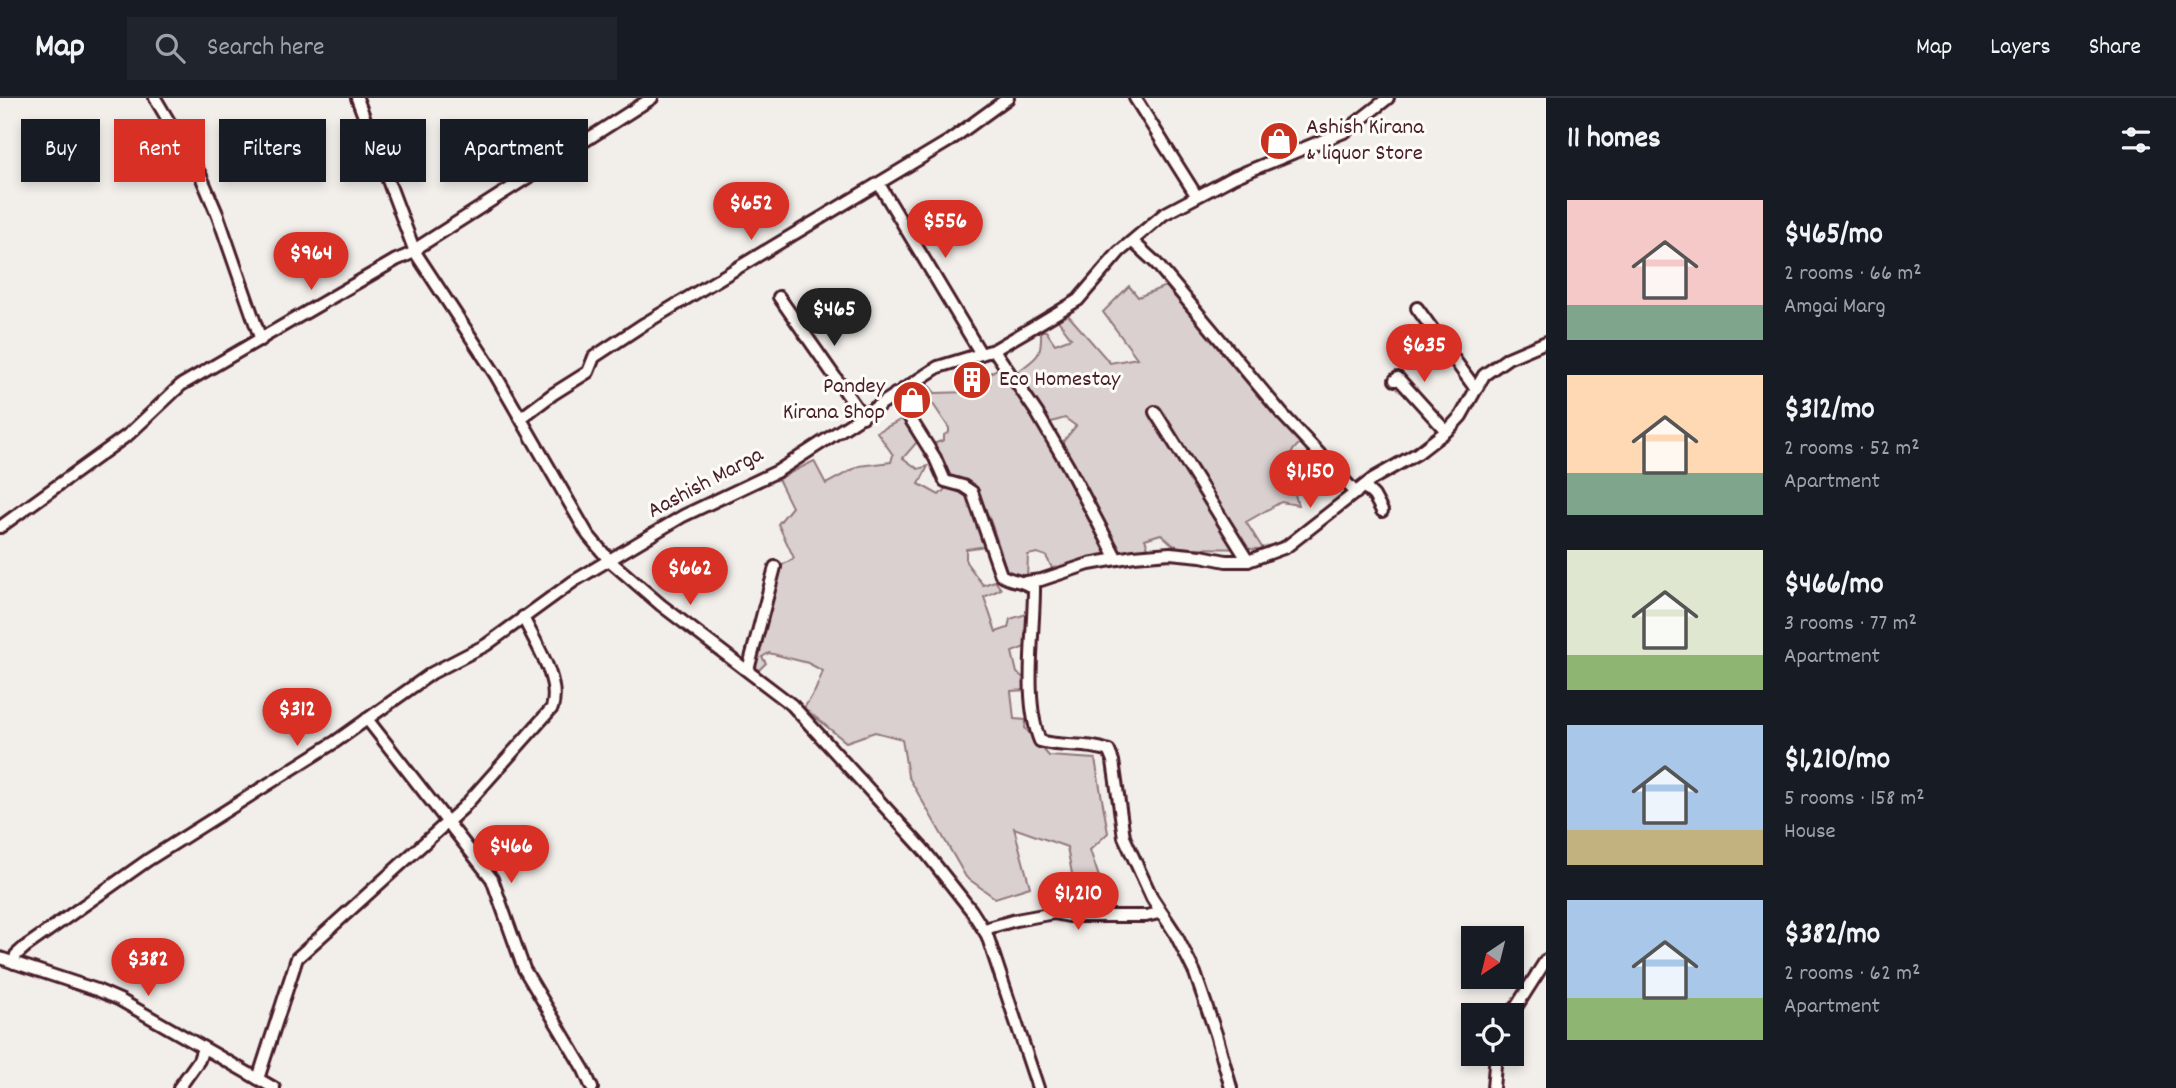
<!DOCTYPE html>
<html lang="en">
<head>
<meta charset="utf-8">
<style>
	:root { --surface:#171b24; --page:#20242c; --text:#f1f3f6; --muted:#9ea1a6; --line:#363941; --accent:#d93025 }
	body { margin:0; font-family:Dekko,sans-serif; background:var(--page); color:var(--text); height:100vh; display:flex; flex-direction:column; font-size:26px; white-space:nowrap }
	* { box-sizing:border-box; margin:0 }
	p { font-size:23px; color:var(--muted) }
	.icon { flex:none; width:38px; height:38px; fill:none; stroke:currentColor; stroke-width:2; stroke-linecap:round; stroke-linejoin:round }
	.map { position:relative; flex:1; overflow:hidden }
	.drawer { display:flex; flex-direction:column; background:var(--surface); width:630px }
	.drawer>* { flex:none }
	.guide { position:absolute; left:21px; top:21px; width:665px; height:63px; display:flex; gap:14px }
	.needle { width:46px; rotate:215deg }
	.controls { position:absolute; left:1461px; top:828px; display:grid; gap:14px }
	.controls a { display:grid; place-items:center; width:63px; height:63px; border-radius:0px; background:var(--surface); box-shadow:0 4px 10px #0003; font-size:35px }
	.price { position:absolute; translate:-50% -60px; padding:0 16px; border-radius:24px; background:var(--accent); color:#fff; font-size:23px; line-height:46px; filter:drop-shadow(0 2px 4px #0008) }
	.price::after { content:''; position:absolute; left:50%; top:42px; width:21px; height:16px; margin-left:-10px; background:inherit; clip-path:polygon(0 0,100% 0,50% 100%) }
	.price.on { background:#222; color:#fff }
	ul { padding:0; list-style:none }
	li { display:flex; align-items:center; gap:21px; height:175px; padding:0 21px }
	li span { display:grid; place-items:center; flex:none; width:196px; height:140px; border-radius:0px; color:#555 }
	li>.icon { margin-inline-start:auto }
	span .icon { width:84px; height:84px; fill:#fffc; stroke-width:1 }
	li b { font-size:30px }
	h2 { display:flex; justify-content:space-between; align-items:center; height:84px; padding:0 21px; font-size:30px }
	.pill { padding:0 24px; border-radius:0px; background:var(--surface); box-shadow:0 4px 10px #0003; font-size:24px; line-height:63px }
	.pill.on { background:var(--accent); color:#fff }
	header { display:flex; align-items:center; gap:42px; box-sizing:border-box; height:98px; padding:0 35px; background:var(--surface); border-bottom:2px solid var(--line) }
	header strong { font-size:33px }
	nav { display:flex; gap:38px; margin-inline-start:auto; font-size:24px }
	.search { width:490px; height:63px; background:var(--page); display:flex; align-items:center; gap:18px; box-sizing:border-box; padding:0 24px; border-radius:0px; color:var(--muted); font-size:26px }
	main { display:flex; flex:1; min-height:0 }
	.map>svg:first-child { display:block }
	.green { fill:#d9d0cf; stroke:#92787d; stroke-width:2 }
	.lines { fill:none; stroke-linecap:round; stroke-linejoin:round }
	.minor-casing { stroke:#4a1f2b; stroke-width:16 }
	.minor { stroke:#fdfcf7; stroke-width:10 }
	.labels { text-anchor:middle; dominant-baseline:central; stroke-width:6; stroke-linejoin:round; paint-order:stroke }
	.poi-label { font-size:23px; fill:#4a1f2b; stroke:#fdfcf7; text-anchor:start }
	.street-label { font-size:23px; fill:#4a1f2b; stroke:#fdfcf7 }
</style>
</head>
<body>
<header>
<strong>Map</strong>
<div class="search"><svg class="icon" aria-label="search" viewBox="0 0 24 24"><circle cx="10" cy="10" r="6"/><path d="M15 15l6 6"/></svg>Search here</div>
<nav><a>Map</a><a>Layers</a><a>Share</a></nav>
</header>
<main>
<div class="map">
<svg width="1546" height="990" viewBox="0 0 1546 990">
	<rect width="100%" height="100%" fill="#f2efeb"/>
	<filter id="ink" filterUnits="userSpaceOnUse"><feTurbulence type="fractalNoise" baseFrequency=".0143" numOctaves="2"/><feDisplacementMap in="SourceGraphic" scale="14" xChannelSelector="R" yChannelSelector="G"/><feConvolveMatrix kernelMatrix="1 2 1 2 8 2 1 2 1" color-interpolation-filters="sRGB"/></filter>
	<g filter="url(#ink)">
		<g class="green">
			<path d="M1129,188l9,11 28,-11 83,97 54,57 -9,9 -6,10 17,13 14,-10 15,19 -17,10 -15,-16 -12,2 8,28 -17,-3 -35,20 17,27 -81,-1 -9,-3 -12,-11 -16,5 3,8 -29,8 -58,-111 15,-18 -11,-8 -17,5 -32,-50c21,-16 26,-15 25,-42h5l9,13 16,-6 -14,-19 11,-4 42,48 27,-5 -34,-46z"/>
			<path d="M999,270l25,31 86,154 -57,17 -7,-14 -9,-3 -9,2 -1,23 -19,-3c-10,-31 -18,-64 -36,-90l-22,-5 -6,-17 -11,-19 11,-4v-5l5,-3v-4l-16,-24 -6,1 -5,-2 -2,-6 -9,-7 15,-8 9,11 34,-1 21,-7 -4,-10z"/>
			<polygon points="902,321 917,344 903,360 918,371 928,368 919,386 939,397 948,388 963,392 971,403 986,448 966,451 966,464 983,487 995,483 1001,491 984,499 996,534 1008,530 1010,521 1030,515 1025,549 1012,554 1017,575 1028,583 1027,592 1011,593 1014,621 1026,622 1025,630 1049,658 1095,661 1108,735 1090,752 1109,809 1076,797 1067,749 1014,730 1030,789 995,800 966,779 908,678 902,641 875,634 846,644 804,610 815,593 823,573 808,565 769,555 762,559 766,565 759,572 749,565 781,468 794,460 778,426 792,409 778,381 814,363 826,386 859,368 891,364 893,357 877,334"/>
		</g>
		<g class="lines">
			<g class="minor-casing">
				<g id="minor">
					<polyline points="155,0 200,76 218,118 261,242"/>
					<polyline points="357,0 415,154 495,276 588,437 610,463 661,507 792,607 923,751 971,812 987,837 1038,990"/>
					<polyline points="1135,0 1196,97"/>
					<polyline points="879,86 981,256"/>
					<polyline points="1133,144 1156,165 1283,317 1356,395"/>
					<polyline points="779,199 863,319"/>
					<polyline points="1417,210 1475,290"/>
					<polyline points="994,252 1037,315 1068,368 1117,461"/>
					<polyline points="1395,282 1398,280 1446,333"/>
					<path d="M895,296l40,64 10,23 18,5 9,6 29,83c12,8 22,4 33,14 0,45 -11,111 6,152 23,7 46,1 69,10l4,10 11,76 28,61 23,35 20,40 21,61 15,54"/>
					<polyline points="1155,314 1248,463"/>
					<polyline points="521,320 553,296 588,274 594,259 644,226 949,43 1008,0"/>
					<polyline points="1364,388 1374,398 1382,413"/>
					<polyline points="0,429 129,336 181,287 396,162 415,154 420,148 652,0"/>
					<polyline points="1026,484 1041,482 1089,466 1134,458 1170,455 1201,458 1226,463 1248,463 1286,449 1374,380 1418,355 1449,331 1461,318 1484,277 1508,260 1546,244"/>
					<polyline points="748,572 775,469"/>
					<polyline points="367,621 492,781 524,871 584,972 592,990"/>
					<polyline points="986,835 988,830 1016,822 1054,815 1069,818 1146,818 1159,815 1163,817"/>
					<polyline points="0,860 97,892 120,902 274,990"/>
					<polyline points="14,865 16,857 25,849 148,762 335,644 432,575 486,547 574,483 683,418 778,373 938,269 994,252 1040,225 1078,202 1119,154 1164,116 1234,79 1346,33 1388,0"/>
					<polyline points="1511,917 1546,862"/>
					<path d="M258,981l39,-121 166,-150 89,-100c9,-28 -17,-65 -29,-91"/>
					<polyline points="179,990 199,962 203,950"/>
					<polyline points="1493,990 1496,956"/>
				</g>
			</g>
			<use href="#minor" class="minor"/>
		</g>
	</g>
	<defs>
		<g id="shop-disc" transform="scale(2.0125)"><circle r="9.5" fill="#c8321e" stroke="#fdfcf7"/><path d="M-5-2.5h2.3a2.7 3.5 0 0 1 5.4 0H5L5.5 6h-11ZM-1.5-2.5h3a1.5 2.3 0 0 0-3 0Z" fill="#fff"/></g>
		<g id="building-disc" transform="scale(2.0125)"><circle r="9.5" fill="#c8321e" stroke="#fdfcf7"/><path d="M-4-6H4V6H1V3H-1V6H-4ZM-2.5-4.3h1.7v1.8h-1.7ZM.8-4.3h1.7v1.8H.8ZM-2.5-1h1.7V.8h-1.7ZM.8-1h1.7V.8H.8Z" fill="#fff"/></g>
	</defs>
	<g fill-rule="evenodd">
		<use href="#shop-disc" x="1279" y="43"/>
		<use href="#building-disc" x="972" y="282"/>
		<use href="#shop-disc" x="912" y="302"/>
	</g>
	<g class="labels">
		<g class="poi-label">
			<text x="1306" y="30">Ashish Kirana<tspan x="1306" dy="26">&amp; liquor Store</tspan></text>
			<text x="999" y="282">Eco Homestay</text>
			<text x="885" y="289" text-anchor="end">Pandey<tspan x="885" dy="26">Kirana Shop</tspan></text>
		</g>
		<g class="street-label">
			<text transform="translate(706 386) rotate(-28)">Aashish Marga</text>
		</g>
	</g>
</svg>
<div class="controls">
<a><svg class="needle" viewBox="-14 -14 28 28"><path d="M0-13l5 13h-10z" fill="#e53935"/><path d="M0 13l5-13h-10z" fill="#9ea1a6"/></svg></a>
<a><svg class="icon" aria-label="locate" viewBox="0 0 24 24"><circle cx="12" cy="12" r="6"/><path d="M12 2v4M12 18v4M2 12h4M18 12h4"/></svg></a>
</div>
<b class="price" style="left:751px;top:144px">$652</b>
<b class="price" style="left:945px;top:162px">$556</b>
<b class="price" style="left:311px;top:194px">$964</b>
<b class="price on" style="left:834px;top:250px">$465</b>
<b class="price" style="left:1424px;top:286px">$635</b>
<b class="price" style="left:1310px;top:412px">$1,150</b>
<b class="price" style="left:690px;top:509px">$662</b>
<b class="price" style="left:297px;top:650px">$312</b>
<b class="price" style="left:511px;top:787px">$466</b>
<b class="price" style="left:1078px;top:834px">$1,210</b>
<b class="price" style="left:148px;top:900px">$382</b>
<div class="guide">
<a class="pill">Buy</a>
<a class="pill on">Rent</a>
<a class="pill">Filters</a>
<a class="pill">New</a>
<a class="pill">Apartment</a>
</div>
</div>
<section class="drawer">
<h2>11 homes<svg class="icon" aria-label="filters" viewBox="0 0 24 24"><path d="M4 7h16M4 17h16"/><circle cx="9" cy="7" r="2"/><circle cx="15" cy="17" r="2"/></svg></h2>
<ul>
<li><span style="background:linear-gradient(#f6c9c9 75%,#7fa58c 0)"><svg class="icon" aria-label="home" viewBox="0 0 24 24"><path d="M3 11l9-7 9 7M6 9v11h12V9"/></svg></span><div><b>$465/mo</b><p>2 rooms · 66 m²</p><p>Amgai Marg</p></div></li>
<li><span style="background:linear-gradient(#ffd9b3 70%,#7fa58c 0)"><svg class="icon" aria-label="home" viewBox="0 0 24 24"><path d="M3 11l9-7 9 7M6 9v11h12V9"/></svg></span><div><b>$312/mo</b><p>2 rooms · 52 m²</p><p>Apartment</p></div></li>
<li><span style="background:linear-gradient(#dfe7d0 75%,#8fb573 0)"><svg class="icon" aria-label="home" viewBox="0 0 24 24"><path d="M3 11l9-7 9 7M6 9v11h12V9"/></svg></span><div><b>$466/mo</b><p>3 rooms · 77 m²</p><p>Apartment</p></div></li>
<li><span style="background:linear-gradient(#a9c7e8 75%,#c2b280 0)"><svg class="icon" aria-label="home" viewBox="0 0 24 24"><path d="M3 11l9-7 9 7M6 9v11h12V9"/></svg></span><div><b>$1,210/mo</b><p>5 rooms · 158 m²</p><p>House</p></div></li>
<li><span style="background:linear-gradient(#a9c7e8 70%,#8fb573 0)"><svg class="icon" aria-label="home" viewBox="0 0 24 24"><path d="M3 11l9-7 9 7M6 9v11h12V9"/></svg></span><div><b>$382/mo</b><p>2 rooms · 62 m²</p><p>Apartment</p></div></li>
</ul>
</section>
</main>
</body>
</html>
